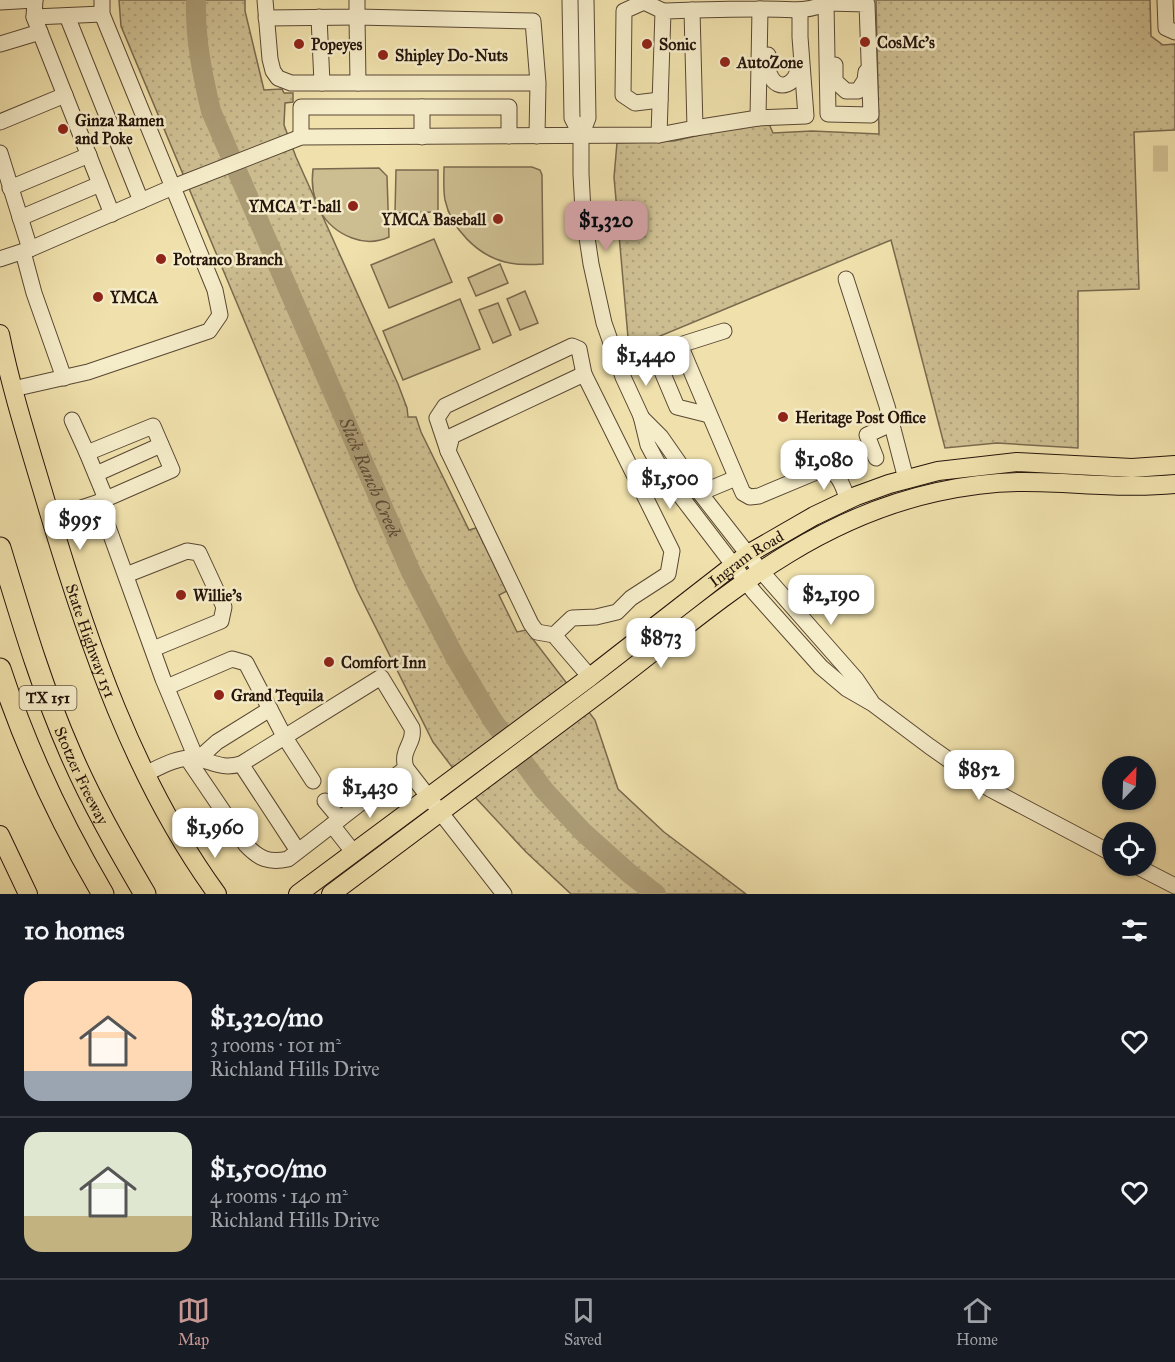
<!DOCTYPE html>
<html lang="en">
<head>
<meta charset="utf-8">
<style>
	:root { --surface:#171b24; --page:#242831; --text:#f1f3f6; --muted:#9ea1a6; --line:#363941; --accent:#c59692 }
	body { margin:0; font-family:"IM FELL Great Primer",serif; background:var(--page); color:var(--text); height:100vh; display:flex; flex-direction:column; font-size:22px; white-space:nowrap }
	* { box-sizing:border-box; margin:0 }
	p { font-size:20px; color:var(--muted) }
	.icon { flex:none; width:33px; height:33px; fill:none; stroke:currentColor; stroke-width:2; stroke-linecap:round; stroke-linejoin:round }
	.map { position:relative; height:894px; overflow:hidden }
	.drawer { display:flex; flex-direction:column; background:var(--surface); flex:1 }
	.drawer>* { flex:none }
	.needle { width:39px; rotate:23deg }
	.tools { position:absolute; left:1102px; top:756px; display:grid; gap:12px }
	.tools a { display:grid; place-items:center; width:54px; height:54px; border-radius:50%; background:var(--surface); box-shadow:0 2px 4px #0004; font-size:30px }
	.price { position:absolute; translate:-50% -51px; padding:0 14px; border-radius:12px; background:#fff; color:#222; font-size:20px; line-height:39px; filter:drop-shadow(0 2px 3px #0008) }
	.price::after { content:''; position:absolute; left:50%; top:36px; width:18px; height:14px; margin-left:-9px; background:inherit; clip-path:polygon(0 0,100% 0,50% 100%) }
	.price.selected { background:var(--accent); color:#111 }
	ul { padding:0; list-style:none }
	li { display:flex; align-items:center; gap:18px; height:150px; padding:0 24px }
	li+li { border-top:2px solid var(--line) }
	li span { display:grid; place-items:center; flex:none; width:168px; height:120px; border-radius:18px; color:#555 }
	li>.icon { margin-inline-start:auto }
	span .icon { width:72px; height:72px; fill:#fffc; stroke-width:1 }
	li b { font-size:26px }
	h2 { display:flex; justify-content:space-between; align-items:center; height:72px; padding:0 24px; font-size:26px }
	.dock { display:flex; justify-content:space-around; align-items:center; height:84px; border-top:2px solid var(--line); background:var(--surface); font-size:16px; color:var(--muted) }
	.dock a { display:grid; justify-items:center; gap:3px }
	.dock .selected { color:var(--accent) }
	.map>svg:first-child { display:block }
	.grass { fill:url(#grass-dots); stroke:#79694e; stroke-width:1.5 }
	.pitch { fill:#cdbe91; stroke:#79694e; stroke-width:1.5 }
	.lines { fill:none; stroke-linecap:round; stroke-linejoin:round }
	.river { stroke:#ab9b75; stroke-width:20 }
	.minor-tunnel { stroke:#d2c294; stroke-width:15; stroke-dasharray:15 8; stroke-linecap:butt }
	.minor-casing { stroke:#584733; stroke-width:17 }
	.major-casing { stroke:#25140b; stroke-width:20 }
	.highway-casing { stroke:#25140b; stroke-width:23 }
	.minor { stroke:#f5ecc9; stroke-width:15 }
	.major { stroke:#f0e1ac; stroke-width:18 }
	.highway { stroke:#f0e1ac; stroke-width:21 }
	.poi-dot { fill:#8f2418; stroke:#f5ecc9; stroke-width:2 }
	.labels { text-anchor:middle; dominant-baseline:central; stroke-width:5; stroke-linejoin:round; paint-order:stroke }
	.shield { fill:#f5ecc9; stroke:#635544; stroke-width:1.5 }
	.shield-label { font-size:15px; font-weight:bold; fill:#25140b }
	.poi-label { font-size:16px; font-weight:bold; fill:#25140b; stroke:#f5ecc9; text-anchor:start }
	.street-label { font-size:16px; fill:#25140b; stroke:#f5ecc9 }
	.water-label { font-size:18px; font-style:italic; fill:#5b4a35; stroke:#f5ecc9 }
</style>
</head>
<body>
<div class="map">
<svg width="1175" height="894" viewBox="0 0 1175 894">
	<defs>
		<pattern id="grass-dots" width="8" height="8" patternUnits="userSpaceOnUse" patternTransform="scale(1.5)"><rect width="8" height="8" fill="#cdbe91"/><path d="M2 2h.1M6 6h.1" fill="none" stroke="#b0a27c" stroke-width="1.8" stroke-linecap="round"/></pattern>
	</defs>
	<rect width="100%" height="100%" fill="#f0e1ac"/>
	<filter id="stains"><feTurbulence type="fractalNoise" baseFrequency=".00333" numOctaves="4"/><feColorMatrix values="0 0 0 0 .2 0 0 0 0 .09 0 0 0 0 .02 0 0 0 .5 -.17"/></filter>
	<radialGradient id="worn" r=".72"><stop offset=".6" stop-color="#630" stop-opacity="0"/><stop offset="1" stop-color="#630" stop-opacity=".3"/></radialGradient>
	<g class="grass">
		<polygon points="119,0 245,0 245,11 264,90 282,89 284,93 293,93 293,102 285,103 284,125 296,157 398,384 407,408 408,417 416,417 421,432 469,530 476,528 507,591 499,595 517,632 526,630 595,720 618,789 664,832 746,894 571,894 526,852 475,797 433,742 357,590 121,26"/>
		<polygon points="876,0 1150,0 1151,36 1163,45 1175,44 1175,130 1134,132 1139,289 1078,291 1078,448 997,443 945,448 891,240 629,349 614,177 617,143 674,141 742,125 769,124 773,133 812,131 879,134"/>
	</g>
	<g class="pitch">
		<path d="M444,167h88l8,3 2,5 1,89c-13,1 -26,1 -38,-2 -28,-7 -54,-34 -60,-62 -2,-11 -1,-22 -1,-33z"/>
		<path d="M379,168l8,8 2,61c-13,6 -24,6 -37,1 -29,-11 -43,-38 -39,-69z"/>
		<polygon points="396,170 438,170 438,212 395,213"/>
		<polygon points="434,239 452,282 389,308 371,265"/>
		<polygon points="500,264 508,283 476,296 468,278"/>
		<polygon points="525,291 538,323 520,330 507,299"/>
		<polygon points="460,299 480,349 403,380 383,331"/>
		<polygon points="498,303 511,335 493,343 479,310"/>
	</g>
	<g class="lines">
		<path class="river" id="s1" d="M196,0c-1,39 6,73 15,111l200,461 44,85 38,64 51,69 39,42 47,42 26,20"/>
		<g class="minor-tunnel">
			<polyline points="1153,153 1175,153"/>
			<polyline points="1153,164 1175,164"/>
		</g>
		<g class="minor-casing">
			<g id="minor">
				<polyline points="35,0 34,17 102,14"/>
				<polyline points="265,0 270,59 273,71 278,78 291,83 358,83"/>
				<polyline points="570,0 572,118 581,136"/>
				<polyline points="586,0 588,118 581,136 581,174 583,211 591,264 604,323 623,377 641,416 648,445 663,473 754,592 821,667 847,689 873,704 929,746 990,789 1113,854"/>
				<polyline points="1165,0 1166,28 1175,32"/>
				<polyline points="0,2 35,0"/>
				<polygon points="826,3 867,4 871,115 828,114"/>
				<polyline points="760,9 758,118 806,116 800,37 800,10"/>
				<polyline points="67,16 141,201"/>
				<polyline points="34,17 112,214"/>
				<polyline points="319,17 322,83"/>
				<polyline points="266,18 357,17 357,0"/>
				<polyline points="0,44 40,32"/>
				<path d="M768,55c0,6 -1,14 2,20 8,19 28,8 28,-8"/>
				<polyline points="835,65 835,81 846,91 858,91 865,80 866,72"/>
				<polyline points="660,100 635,103 623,95 624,11 644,2 663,11"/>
				<polyline points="0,122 65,95"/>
				<polyline points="695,128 758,118"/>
				<polyline points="659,135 695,128 692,10"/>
				<polyline points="537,136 538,83 533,21 357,17 358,83 538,83"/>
				<polyline points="301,137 301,107 509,107 509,136"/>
				<polyline points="422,137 422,107"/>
				<polyline points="0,153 30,249"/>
				<polyline points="10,188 89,155"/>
				<polyline points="20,218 100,184"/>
				<polyline points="23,252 34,293 64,378"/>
				<path d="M0,259l30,-10 143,-62 128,-50 358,-2 4,-124c32,-1 63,-2 94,-2 23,-1 49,5 69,-6v-3"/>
				<polyline points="846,279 887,406 906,479"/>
				<polyline points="680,345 724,331"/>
				<polyline points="655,355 677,407 709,415"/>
				<path d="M621,370l59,-25 63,148 7,4 9,-1 62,-26c18,-1 21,15 27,30"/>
				<polyline points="584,374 579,349 572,346 445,406 437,418 448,451 531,624 537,632 554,635 590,677"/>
				<polyline points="13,389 88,372 203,333 209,331 220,315 215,290 102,14 102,0"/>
				<polyline points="641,417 661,437 700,493 761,571 856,679 871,701"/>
				<polyline points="72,420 87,453"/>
				<polyline points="448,451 452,436 584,374 672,551 668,574 631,598 617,612 596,617 572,618 554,635"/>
				<polyline points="876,458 867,435 891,424"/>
				<polyline points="96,474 161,445"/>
				<polyline points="700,493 736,478"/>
				<polyline points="99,502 172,470 153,426 87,453 106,499"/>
				<polyline points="51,518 99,502 163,679 196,758"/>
				<polyline points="126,575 187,551 199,553 224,607 221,621 153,649"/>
				<polyline points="167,687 232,659 246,663 284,736 313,781"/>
				<path d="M187,758l59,87c13,14 23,18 42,14l118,-91"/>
				<polyline points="198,759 217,742 270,709"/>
				<polyline points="241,764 298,851"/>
				<path d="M147,773c13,-6 30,-16 46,-15 19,2 26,12 48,6l140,-87 31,51c3,16 -12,21 -6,40l98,126"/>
				<polyline points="325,801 340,819"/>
				<polyline points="332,825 354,853"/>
				<polyline points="1136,866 1175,886"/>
			</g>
		</g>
		<g class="major-casing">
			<g id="major">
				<path id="s2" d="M0,334c12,59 31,117 48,175 40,134 86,271 169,385"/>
				<polyline points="0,835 28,894"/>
				<path id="s3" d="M298,894l292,-217 158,-123 66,-38 42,-20 33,-12 49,-13 79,-9 115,6 43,-3"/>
				<path d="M331,894c90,-67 180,-134 270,-202 108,-81 199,-170 336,-200 28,-6 58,-10 87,-10 51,0 100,7 151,2"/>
			</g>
		</g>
		<g class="highway-casing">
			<g id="highway">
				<path id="s4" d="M0,548c21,69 41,138 70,204 21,49 48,96 75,142"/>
				<path d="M0,669c26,79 61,154 103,225"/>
			</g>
		</g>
		<use href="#minor" class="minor"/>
		<use href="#major" class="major"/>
		<use href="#highway" class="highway"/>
	</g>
	<g class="poi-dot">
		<circle cx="865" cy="42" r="6"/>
		<circle cx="299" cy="44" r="6"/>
		<circle cx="647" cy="44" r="6"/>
		<circle cx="383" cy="55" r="6"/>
		<circle cx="725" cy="62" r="6"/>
		<circle cx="63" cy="129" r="6"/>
		<circle cx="353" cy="206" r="6"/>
		<circle cx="498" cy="219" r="6"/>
		<circle cx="161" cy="259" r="6"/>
		<circle cx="98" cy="297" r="6"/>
		<circle cx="783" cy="417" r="6"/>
		<circle cx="181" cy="595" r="6"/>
		<circle cx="329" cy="662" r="6"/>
		<circle cx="219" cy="695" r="6"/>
	</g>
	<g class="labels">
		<rect class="shield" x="19.5" y="686" width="57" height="24" rx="4.5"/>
		<g class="shield-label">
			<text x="48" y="698">TX 151</text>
		</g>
		<g class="poi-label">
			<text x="877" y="42">CosMc’s</text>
			<text x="311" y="44">Popeyes</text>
			<text x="659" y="44">Sonic</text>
			<text x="395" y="55">Shipley Do-Nuts</text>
			<text x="737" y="62">AutoZone</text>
			<text x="75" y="120">Ginza Ramen<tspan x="75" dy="18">and Poke</tspan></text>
			<text x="341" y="206" text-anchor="end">YMCA T-ball</text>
			<text x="486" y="219" text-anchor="end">YMCA Baseball</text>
			<text x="173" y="259">Potranco Branch</text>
			<text x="110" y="297">YMCA</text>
			<text x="795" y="417">Heritage Post Office</text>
			<text x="193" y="595">Willie's</text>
			<text x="341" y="662">Comfort Inn</text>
			<text x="231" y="695">Grand Tequila</text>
		</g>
		<g class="street-label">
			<text stroke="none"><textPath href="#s3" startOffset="560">Ingram Road</textPath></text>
			<text stroke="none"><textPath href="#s2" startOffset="320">State Highway 151</textPath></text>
			<text stroke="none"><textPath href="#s4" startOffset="242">Stotzer Freeway</textPath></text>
		</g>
		<g class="water-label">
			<text stroke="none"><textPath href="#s1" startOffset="512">Slick Ranch Creek</textPath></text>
		</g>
	</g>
	<rect width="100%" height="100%" filter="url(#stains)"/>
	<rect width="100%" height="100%" fill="url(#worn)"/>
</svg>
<div class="tools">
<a><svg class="needle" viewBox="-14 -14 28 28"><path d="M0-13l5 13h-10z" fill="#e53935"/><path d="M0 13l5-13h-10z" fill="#9ea1a6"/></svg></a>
<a><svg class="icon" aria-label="locate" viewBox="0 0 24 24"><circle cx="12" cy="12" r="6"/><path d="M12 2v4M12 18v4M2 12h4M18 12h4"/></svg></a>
</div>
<b class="price selected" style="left:606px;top:252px">$1,320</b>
<b class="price" style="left:646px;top:387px">$1,440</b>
<b class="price" style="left:824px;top:491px">$1,080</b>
<b class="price" style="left:670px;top:510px">$1,500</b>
<b class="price" style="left:80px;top:551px">$995</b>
<b class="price" style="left:831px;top:626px">$2,190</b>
<b class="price" style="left:661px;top:669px">$873</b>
<b class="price" style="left:979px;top:801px">$852</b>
<b class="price" style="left:370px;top:819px">$1,430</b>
<b class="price" style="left:215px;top:859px">$1,960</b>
</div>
<section class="drawer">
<h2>10 homes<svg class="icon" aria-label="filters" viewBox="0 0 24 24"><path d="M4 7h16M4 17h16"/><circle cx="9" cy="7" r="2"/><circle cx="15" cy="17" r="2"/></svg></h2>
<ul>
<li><span style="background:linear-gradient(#ffd9b3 75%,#9aa5b1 0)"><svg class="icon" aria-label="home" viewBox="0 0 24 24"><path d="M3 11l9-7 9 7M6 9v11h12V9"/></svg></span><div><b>$1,320/mo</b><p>3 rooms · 101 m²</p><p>Richland Hills Drive</p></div><svg class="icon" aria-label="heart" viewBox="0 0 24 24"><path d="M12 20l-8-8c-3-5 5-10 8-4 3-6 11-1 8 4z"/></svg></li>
<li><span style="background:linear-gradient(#dfe7d0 70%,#c2b280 0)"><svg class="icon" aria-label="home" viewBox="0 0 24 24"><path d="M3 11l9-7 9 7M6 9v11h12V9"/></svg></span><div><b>$1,500/mo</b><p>4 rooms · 140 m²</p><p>Richland Hills Drive</p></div><svg class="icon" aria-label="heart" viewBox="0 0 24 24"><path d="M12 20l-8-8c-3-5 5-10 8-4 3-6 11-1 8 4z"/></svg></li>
</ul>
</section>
<nav class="dock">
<a class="selected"><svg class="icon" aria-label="map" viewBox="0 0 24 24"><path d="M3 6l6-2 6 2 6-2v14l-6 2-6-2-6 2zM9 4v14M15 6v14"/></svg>Map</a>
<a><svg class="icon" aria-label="saved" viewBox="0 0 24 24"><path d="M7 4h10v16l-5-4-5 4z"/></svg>Saved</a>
<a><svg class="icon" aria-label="home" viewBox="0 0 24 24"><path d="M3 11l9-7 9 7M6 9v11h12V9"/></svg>Home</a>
</nav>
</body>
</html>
